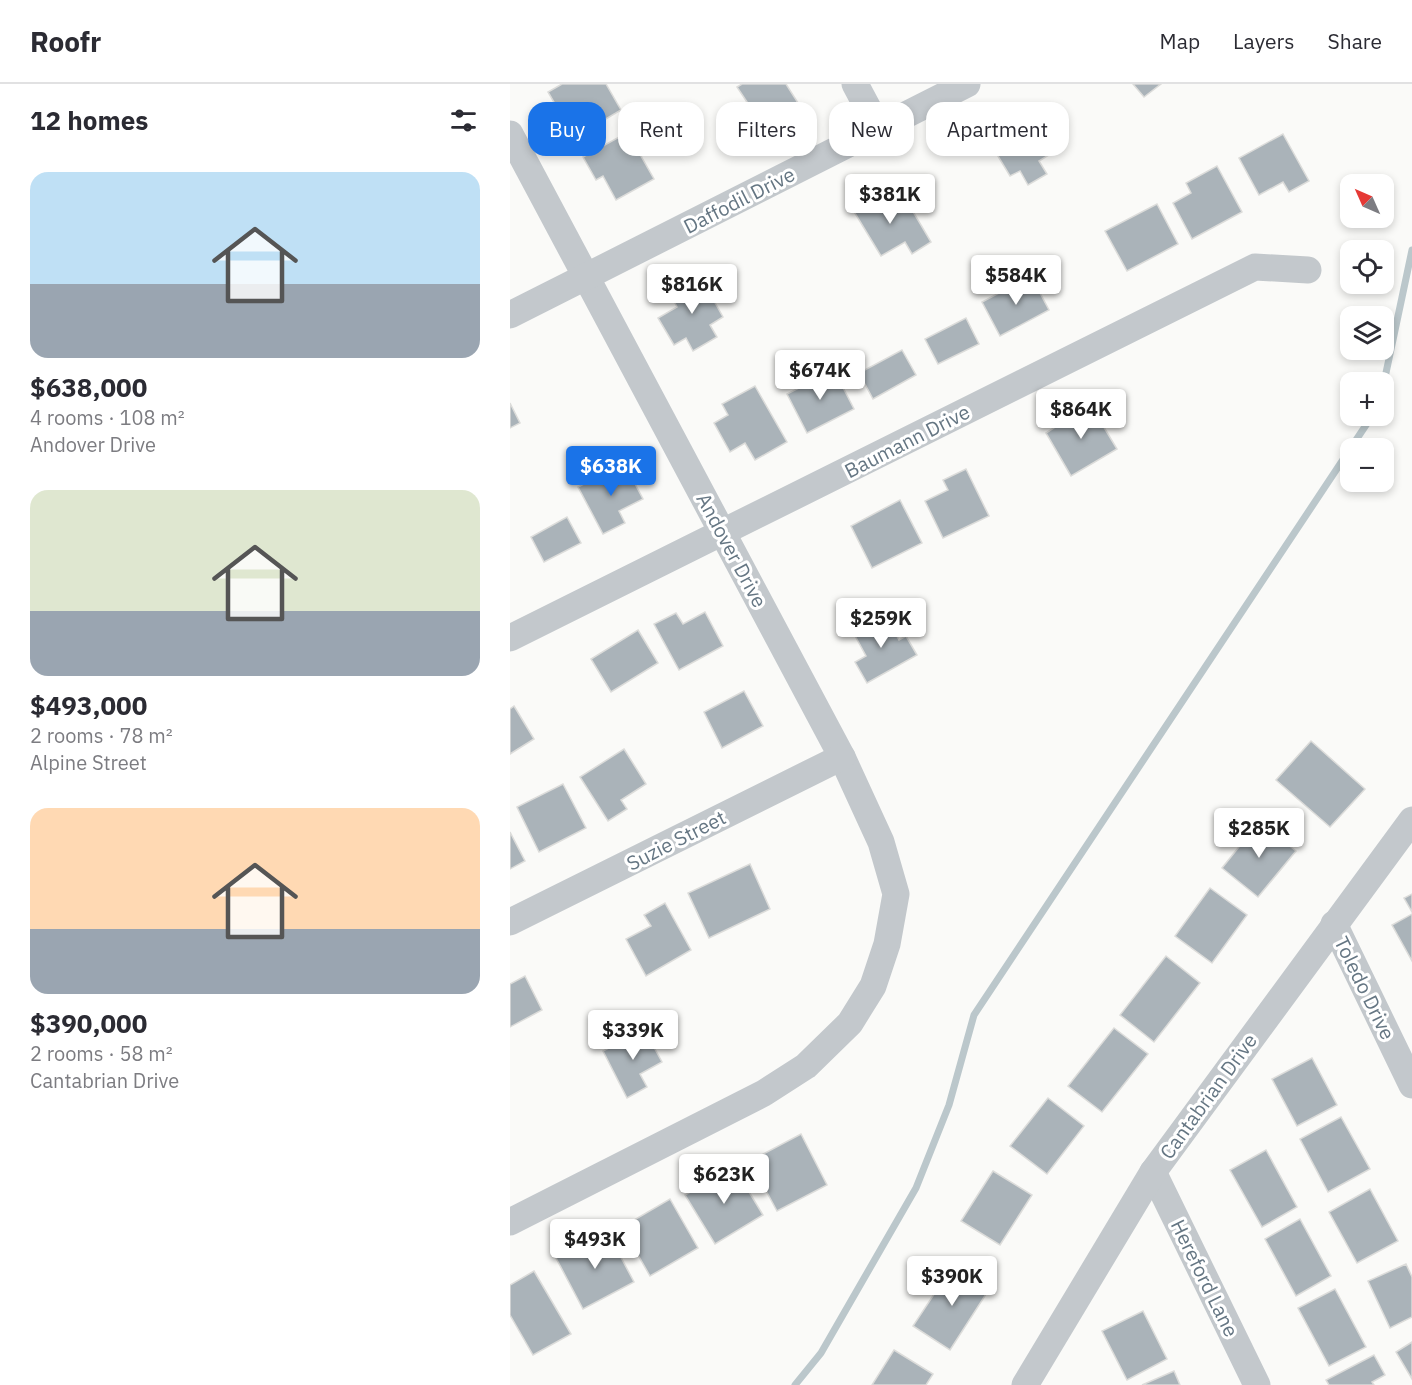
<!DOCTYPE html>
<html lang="en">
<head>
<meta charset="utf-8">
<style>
	:root { --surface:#fff; --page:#f2f2f3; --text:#2b2b33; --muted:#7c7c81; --line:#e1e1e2; --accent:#1a73e8 }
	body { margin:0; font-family:"IBM Plex Sans",sans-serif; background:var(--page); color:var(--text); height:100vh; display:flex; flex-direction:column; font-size:22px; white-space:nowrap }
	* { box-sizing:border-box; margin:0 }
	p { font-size:20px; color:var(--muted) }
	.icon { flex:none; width:33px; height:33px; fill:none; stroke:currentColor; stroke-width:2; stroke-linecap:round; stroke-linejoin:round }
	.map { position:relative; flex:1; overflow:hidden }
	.sheet { display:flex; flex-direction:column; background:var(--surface); width:510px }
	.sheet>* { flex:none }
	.guide { position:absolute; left:18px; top:18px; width:570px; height:54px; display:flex; gap:12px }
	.needle { width:39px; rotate:315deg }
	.fabs { position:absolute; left:830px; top:90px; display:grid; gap:12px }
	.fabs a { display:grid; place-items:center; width:54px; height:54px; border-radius:12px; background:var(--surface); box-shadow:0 3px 9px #0003; font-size:30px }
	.price { position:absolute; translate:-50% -51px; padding:0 14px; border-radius:6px; background:#fff; color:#222; font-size:20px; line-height:39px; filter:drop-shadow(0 2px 3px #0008) }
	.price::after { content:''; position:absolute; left:50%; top:36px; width:18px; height:14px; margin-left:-9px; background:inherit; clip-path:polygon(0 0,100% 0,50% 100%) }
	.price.selected { background:var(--accent); color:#fff }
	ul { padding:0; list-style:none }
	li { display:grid; align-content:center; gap:12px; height:318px; padding:0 30px }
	li span { display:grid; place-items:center; height:186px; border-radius:18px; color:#555 }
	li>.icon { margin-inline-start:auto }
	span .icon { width:108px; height:108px; fill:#fffc; stroke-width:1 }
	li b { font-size:26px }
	h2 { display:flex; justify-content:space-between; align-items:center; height:72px; padding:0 30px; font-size:26px }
	.tag { padding:0 21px; border-radius:18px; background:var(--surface); box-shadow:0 3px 9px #0003; font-size:21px; line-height:54px }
	.tag.selected { background:var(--accent); color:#fff }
	header { display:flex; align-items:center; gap:36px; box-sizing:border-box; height:84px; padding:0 30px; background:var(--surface); border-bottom:2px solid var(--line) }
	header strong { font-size:28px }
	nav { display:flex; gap:33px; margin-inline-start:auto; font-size:21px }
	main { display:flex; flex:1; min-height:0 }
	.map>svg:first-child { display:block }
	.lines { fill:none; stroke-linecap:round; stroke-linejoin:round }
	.stream { stroke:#bbc7cb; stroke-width:7 }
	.building { fill:#aab3b9; stroke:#dcdcda; stroke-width:1.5 }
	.minor { stroke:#c3c8cc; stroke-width:27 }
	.labels { text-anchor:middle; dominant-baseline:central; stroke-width:6; stroke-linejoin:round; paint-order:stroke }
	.street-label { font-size:20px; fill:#657683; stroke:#fff }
</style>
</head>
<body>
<header>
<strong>Roofr</strong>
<nav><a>Map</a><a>Layers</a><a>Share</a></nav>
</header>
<main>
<section class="sheet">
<h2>12 homes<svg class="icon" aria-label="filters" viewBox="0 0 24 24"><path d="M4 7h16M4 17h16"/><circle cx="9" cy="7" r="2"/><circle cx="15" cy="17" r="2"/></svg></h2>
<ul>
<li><span style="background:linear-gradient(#bfe0f5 60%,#9aa5b1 0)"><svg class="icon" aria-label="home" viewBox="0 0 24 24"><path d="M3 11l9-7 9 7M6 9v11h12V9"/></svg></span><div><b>$638,000</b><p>4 rooms · 108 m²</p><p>Andover Drive</p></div></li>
<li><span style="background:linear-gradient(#dfe7d0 65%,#9aa5b1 0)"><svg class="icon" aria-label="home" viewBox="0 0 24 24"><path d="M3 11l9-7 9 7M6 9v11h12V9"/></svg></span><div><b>$493,000</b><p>2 rooms · 78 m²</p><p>Alpine Street</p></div></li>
<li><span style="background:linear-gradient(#ffd9b3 65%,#9aa5b1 0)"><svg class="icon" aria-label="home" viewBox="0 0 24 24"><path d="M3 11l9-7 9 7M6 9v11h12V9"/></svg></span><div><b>$390,000</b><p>2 rooms · 58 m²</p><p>Cantabrian Drive</p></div></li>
</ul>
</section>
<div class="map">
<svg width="902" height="1301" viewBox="0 0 902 1301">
	<rect width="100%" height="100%" fill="#fafaf8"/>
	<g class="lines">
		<g class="stream">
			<polyline points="873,303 902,166"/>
			<polyline points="285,1301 311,1269 406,1104 439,1021 464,931 862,332"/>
		</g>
	</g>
	<g class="building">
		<polygon points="52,0 96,0 111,26 79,45 66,24 52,32 38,8"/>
		<polygon points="232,0 276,0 290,22 244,50 227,23 237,18 227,3"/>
		<polygon points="623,0 651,0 634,13"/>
		<polygon points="524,26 547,66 529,77 537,90 518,101 510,87 500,92 477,54"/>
		<polygon points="129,42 142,66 131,72 144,95 106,116 93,92 86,96 73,73"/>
		<polygon points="773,50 799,97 779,108 773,98 749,111 729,74"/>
		<polygon points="707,82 732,128 682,155 663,119 681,109 676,99"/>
		<polygon points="366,105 381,130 398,119 421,158 402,170 395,158 371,172 340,121"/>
		<polygon points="647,120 668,160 617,187 595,147"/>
		<polygon points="190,192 213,233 200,241 207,253 183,267 176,254 164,261 148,234 167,223 160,209"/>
		<polygon points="521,192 539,226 490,252 472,218"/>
		<polygon points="456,234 469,260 428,280 415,255"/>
		<polygon points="392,266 406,291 363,315 349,289"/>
		<polygon points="324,286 344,325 297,349 277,310"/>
		<polygon points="245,302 277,358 245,376 235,359 220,368 204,339 218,331 212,320"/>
		<polygon points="0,319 10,339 0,344"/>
		<polygon points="580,320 607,365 561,392 536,349"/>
		<polygon points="114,379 133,415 109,427 115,439 93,450 68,403"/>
		<polygon points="456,385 479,432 433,454 415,417 438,406 433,396"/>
		<polygon points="390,416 412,459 362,484 341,442"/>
		<polygon points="57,433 71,459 34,478 21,453"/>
		<polygon points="195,528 213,562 169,586 144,540 166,529 173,540"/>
		<polygon points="375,530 389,556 396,552 407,571 357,599 345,578 356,572 343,548"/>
		<polygon points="128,546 148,579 101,608 81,575"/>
		<polygon points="234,607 253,642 212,664 194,628"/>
		<polygon points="4,622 24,655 0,670 0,625"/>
		<polygon points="801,657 855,705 820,743 766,696"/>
		<polygon points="114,665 136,700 111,716 117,725 98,737 70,693"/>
		<polygon points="53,700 76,744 29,768 7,723"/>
		<polygon points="749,738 786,767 748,813 712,784"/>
		<polygon points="0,748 15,777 0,785"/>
		<polygon points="240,780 260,825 199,854 178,809"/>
		<polygon points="700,804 737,831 702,879 665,852"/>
		<polygon points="902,810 902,828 894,814"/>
		<polygon points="155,819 181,866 136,892 116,855 141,842 134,831"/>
		<polygon points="902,830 902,877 882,841"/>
		<polygon points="656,872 690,899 644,958 610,931"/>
		<polygon points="15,892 32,926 0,943 0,900"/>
		<polygon points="604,944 638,970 592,1028 558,1002"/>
		<polygon points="134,945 152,978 130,990 137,1003 117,1014 93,967"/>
		<polygon points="802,974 827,1021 787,1042 762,995"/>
		<polygon points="538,1014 574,1042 537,1090 500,1062"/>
		<polygon points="831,1033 860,1085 818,1108 790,1055"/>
		<polygon points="291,1050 317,1101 267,1127 240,1077"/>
		<polygon points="756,1066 787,1123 752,1143 720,1086"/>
		<polygon points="224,1083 253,1131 205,1160 175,1111"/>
		<polygon points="483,1087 522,1111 490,1161 451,1137"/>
		<polygon points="860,1105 888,1157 847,1179 819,1128"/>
		<polygon points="160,1115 188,1164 140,1192 112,1143"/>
		<polygon points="790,1135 821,1192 786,1212 755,1155"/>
		<polygon points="97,1147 124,1198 73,1225 46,1174"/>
		<polygon points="444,1180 480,1204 440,1266 403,1242"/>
		<polygon points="896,1180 902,1193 902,1233 880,1244 858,1197"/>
		<polygon points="24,1187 61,1250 23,1271 0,1231 0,1201"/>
		<polygon points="825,1205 856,1263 819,1282 788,1224"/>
		<polygon points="633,1227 657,1275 617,1296 592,1247"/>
		<polygon points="902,1258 902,1295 886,1268"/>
		<polygon points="384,1266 423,1290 416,1301 362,1301"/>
		<polygon points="864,1271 875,1291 862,1298 864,1301 819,1301 816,1296"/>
		<polygon points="664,1287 670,1301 632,1301"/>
	</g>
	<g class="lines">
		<g class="minor">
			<polyline points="345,0 369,45"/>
			<polyline points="0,50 332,673 371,758 386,810 377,860 363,902 340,939 296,982 254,1009 0,1138"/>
			<polyline points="0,231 457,0"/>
			<polyline points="0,554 745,183 798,186"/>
			<polyline points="0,838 332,673"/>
			<polyline points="824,840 902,1001"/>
			<polyline points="643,1088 747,1301"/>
			<polyline points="515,1301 643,1088 902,736"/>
		</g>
	</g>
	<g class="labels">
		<g class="street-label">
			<text transform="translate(229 116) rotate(-27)">Daffodil Drive</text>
			<text transform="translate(397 357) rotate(-27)">Baumann Drive</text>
			<text transform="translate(222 466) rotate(62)">Andover Drive</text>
			<text transform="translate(166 756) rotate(-27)">Suzie Street</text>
			<text transform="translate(855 904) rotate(64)">Toledo Drive</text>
			<text transform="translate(698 1012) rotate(-54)">Cantabrian Drive</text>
			<text transform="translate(695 1194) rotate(64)">Hereford Lane</text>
		</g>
	</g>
</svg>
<div class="fabs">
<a><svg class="needle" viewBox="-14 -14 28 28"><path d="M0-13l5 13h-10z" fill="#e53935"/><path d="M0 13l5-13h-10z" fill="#7c7c81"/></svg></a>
<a><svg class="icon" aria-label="locate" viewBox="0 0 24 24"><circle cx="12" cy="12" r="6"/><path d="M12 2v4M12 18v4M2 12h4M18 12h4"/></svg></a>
<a><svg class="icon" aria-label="layers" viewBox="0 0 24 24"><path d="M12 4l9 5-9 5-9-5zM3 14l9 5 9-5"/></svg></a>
<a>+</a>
<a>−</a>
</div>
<b class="price" style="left:380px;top:141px">$381K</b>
<b class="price" style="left:506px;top:222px">$584K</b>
<b class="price" style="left:182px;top:231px">$816K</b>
<b class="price" style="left:310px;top:317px">$674K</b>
<b class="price" style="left:571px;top:356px">$864K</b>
<b class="price selected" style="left:101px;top:413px">$638K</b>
<b class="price" style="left:371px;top:565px">$259K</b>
<b class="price" style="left:749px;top:775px">$285K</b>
<b class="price" style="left:123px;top:977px">$339K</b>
<b class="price" style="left:214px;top:1121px">$623K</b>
<b class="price" style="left:85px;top:1186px">$493K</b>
<b class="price" style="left:442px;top:1223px">$390K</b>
<div class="guide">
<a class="tag selected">Buy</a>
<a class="tag">Rent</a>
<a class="tag">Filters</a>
<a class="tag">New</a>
<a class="tag">Apartment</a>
</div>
</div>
</main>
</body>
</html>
